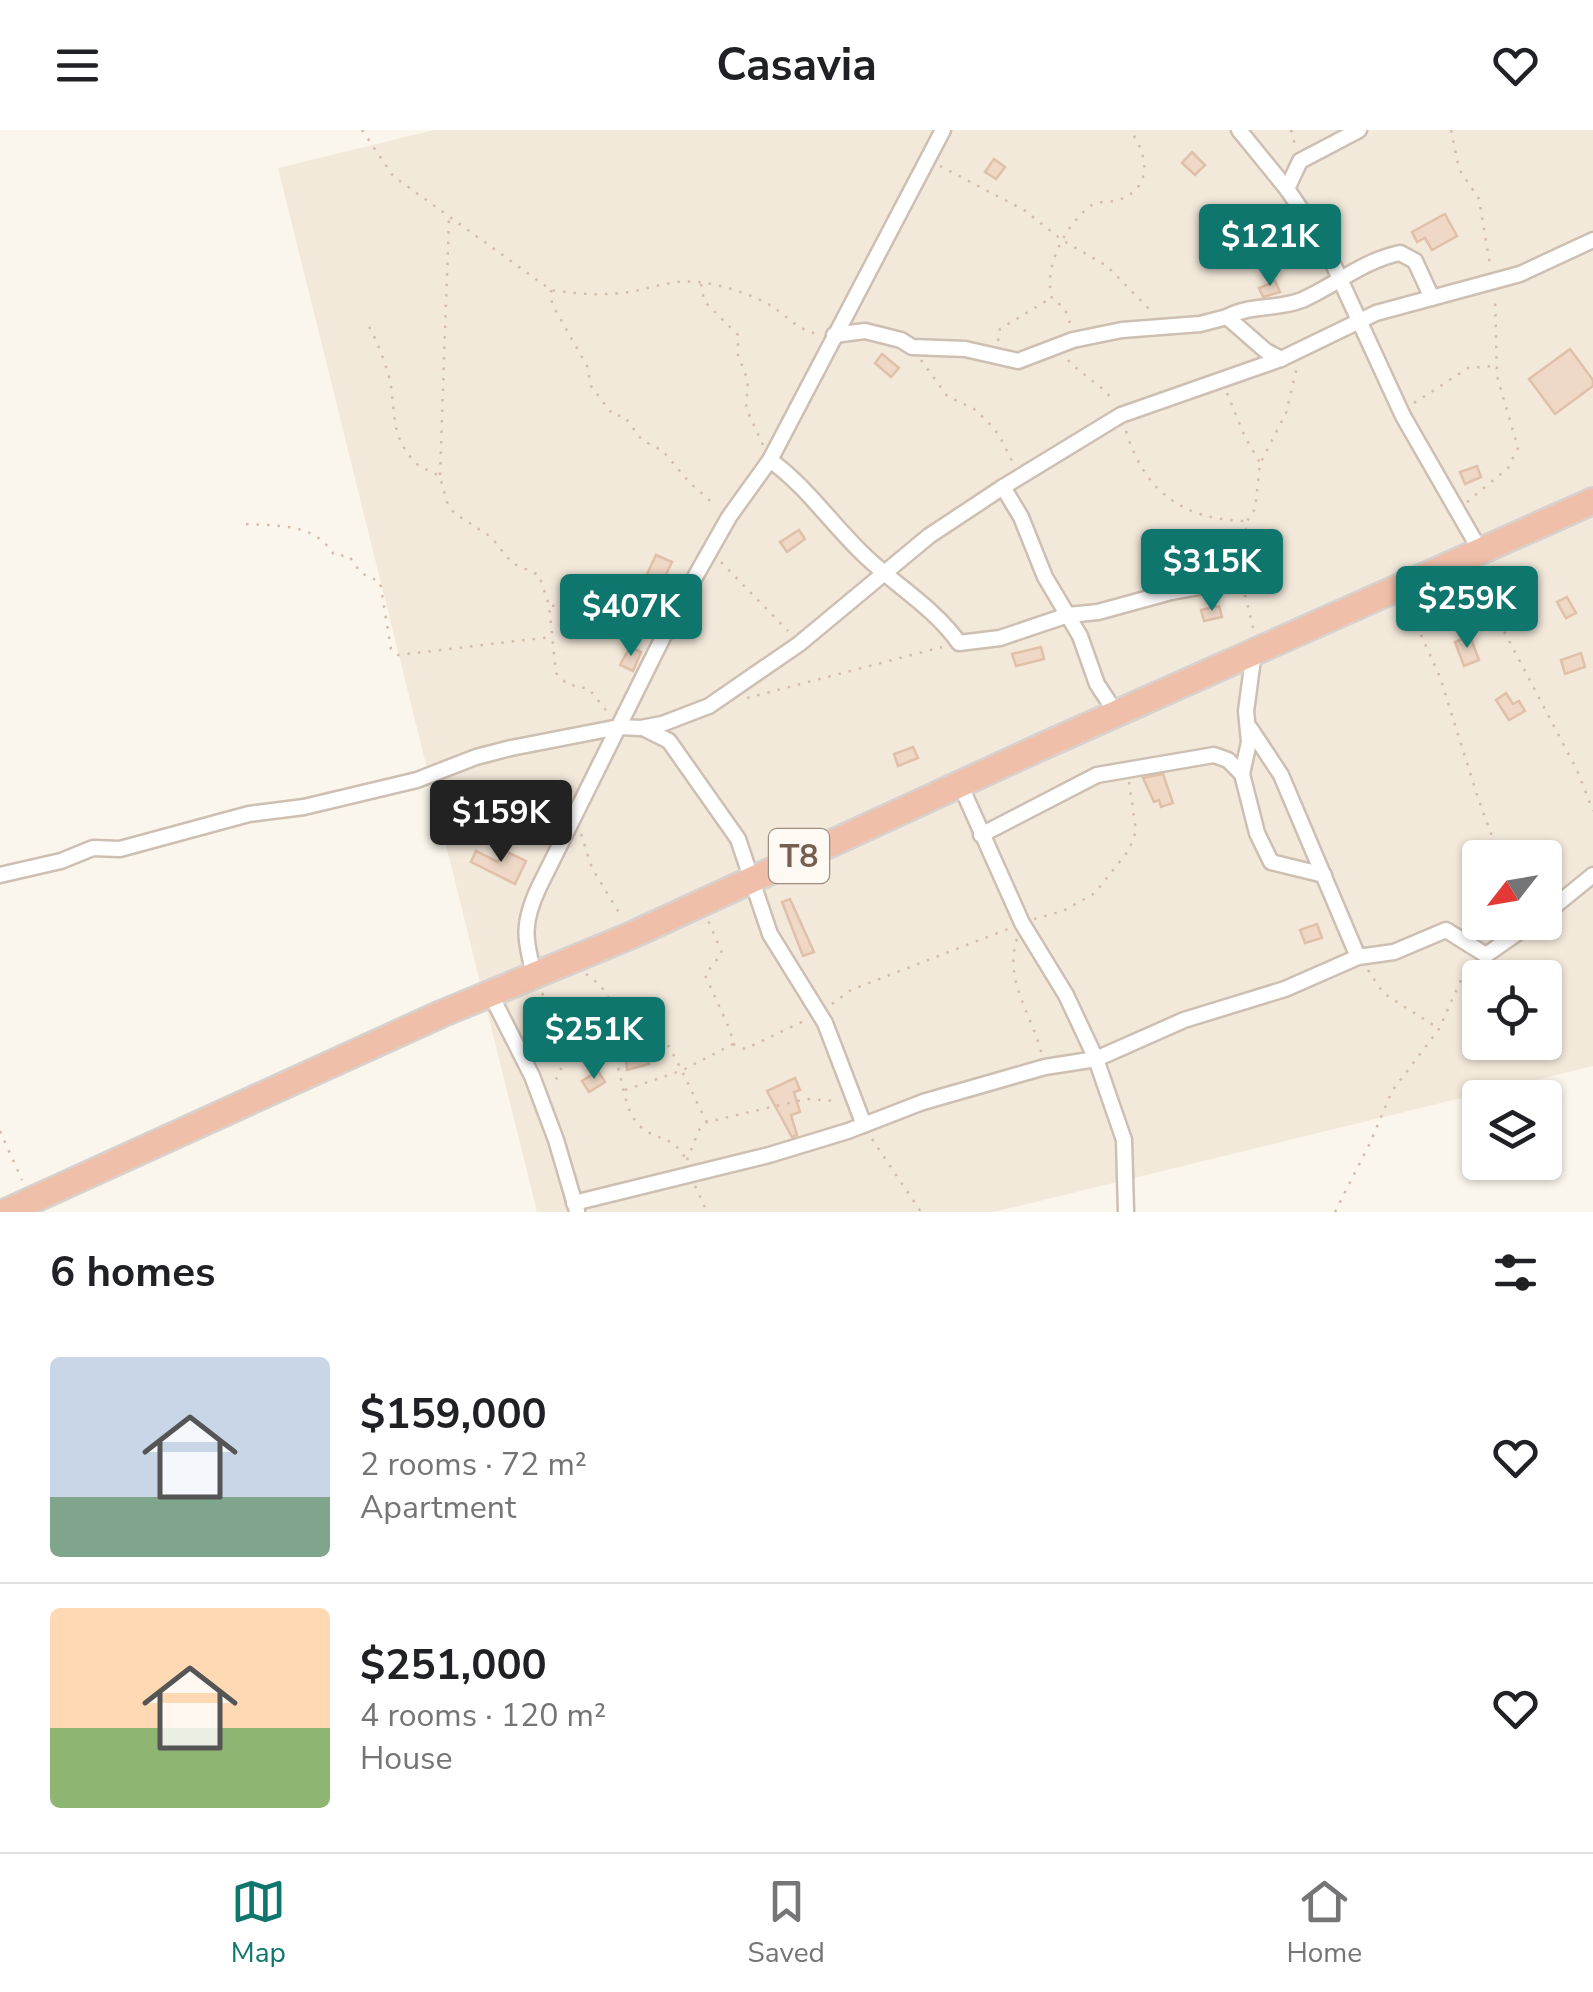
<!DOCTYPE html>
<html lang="en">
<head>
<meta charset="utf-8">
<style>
	:root { --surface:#fff; --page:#f6f6f6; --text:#202124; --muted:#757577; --line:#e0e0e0; --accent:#0f766e }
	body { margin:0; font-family:"Nunito Sans",sans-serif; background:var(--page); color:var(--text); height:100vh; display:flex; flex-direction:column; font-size:38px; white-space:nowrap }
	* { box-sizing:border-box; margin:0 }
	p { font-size:32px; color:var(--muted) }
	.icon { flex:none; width:55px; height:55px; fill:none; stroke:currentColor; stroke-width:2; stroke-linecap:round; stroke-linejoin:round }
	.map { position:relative; height:1082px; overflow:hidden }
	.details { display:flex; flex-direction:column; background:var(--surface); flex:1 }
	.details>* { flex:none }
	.needle { width:65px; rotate:239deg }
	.tools { position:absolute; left:1462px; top:710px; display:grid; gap:20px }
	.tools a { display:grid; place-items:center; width:100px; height:100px; border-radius:10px; background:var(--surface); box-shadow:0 2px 8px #0004; font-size:50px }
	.price { position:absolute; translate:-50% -85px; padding:0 22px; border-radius:10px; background:var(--accent); color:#fff; font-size:32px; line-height:65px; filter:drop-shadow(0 2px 5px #0008) }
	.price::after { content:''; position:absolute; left:50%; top:60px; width:30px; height:22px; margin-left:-15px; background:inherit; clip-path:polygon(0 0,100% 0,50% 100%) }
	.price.active { background:#222; color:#fff }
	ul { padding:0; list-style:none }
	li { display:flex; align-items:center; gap:30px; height:250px; padding:0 50px }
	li+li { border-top:2px solid var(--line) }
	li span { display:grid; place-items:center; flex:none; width:280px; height:200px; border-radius:10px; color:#555 }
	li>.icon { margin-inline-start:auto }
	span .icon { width:120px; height:120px; fill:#fffc; stroke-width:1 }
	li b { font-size:42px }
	h2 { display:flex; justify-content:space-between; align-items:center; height:120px; padding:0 50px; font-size:42px }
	header { display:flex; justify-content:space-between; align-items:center; height:130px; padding:0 50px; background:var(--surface); font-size:45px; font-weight:700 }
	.menu { display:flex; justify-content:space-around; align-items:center; height:140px; border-top:2px solid var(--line); background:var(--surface); font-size:28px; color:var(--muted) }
	.menu a { display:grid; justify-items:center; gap:5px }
	.menu .active { color:var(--accent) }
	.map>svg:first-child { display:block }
	.residential { fill:#f3e9db; fill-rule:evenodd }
	.building { fill:#efd8c6; stroke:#e0c0a8; stroke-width:2.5 }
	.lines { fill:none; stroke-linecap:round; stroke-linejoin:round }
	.street-casing { stroke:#cdbfb2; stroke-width:19 }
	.highway-casing { stroke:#d8d2ce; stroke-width:30 }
	.path { stroke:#d4bca9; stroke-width:2.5; stroke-dasharray:2.5 8; stroke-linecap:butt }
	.street { stroke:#fff; stroke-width:14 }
	.highway { stroke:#f0bfa9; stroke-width:25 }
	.labels { text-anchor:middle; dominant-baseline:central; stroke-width:8; stroke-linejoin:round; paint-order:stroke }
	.shield { fill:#fefaf3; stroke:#9e8e81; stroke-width:2.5 }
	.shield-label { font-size:32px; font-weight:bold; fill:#755f50 }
</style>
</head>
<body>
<header><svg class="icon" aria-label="menu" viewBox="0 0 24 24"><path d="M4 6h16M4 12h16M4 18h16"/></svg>Casavia<svg class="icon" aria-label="heart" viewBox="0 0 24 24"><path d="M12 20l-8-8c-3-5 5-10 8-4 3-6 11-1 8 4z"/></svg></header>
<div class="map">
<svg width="1593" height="1082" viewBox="0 0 1593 1082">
	<rect width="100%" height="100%" fill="#fbf6ec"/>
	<path class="residential" d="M434,0h1159v936l-599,146h-457l-259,-1044zM1480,728h65v64h-65zM1480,848h65v64h-65z"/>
	<g class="building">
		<polygon points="1192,22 1205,35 1195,45 1182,33"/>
		<polygon points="994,29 1005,37 996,49 985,42"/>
		<polygon points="1445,84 1457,106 1432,120 1425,108 1417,112 1412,102"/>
		<polygon points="1275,151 1280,162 1263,167 1259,158"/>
		<polygon points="1570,219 1593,250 1593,256 1555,284 1529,249"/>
		<polygon points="882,224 899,238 891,247 875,233"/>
		<polygon points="1477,336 1481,347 1465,354 1460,342"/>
		<polygon points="799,400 805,409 787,422 780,412"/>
		<polygon points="656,425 672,432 663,451 647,444"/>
		<polygon points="1567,467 1576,483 1566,488 1557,472"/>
		<polygon points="1219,476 1222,487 1204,491 1201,480"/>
		<polygon points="1470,506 1479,530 1464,536 1455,512"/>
		<polygon points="630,517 641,522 633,541 620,535"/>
		<polygon points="1041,517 1044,529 1016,536 1012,524"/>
		<polygon points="1581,523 1585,537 1565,544 1561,530"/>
		<polygon points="1506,563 1513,574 1519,571 1525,581 1509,590 1496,570"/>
		<polygon points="913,617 918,628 898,636 894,624"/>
		<polygon points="1163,644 1173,673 1161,677 1159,670 1154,672 1143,648"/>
		<polygon points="1530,714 1536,728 1499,728"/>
		<polygon points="503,720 526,731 515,754 471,732 476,721 498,732"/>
		<polygon points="790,769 814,822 803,826 782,772"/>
		<polygon points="1317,794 1322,808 1305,813 1300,800"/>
		<polygon points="597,891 604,903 588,911 582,898"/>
		<polygon points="633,896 639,898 649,934 627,940 626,927 615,905"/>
		<polygon points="598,941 605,952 589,962 582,951"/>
		<polygon points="795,948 800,960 794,962 800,982 791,985 797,1005 792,1007 767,961"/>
	</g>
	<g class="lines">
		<g class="street-casing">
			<g id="street">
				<polyline points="1239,0 1287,59 1322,110 1403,286 1481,422"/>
				<polyline points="1287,59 1300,31 1359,0"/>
				<path d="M1227,187c24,-13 50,-7 75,-17 34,-15 60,-39 98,-47l15,8 17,37"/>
				<polyline points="834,205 865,201 901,210 912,217 965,219 1018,231 1073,210 1122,200 1200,194 1227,187 1266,221 1281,229"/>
				<path d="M770,330c36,26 60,62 92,93 31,31 72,54 97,90l41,-5 68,-23 30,-3 73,-20 72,-13"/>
				<polyline points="1003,357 1021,387 1045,447 1080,506 1097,554 1116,583"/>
				<polyline points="1254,522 1246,581 1249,612 1242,644 1257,703 1271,732 1324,745"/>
				<polyline points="643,598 669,611 738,709 770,804 825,893 864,995"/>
				<polyline points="1250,598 1281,645 1358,827"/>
				<polyline points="960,654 1022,793 1066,865 1096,929 1124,1010 1126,1082"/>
				<polyline points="981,705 1097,645 1214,625 1228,630 1242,644"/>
				<polyline points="0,745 61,731 93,718 120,719 249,684 304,677 417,650 476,627 511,618 619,597 641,598 662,594 709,576 799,514 929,406 1003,357 1121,285 1281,229 1376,183 1520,144 1593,110"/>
				<polyline points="1545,784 1593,745"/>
				<path d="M535,847c-11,-38 -13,-54 4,-90l138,-278 52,-92 41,-57 173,-330"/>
				<polyline points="490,863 532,946 556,1010 577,1081"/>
				<polyline points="574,1073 769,1025 848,1001 923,972 1045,937 1096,929 1184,890 1285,859 1358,827 1394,822 1446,800 1486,825 1533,792"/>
			</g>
		</g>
		<g class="highway-casing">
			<polyline id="highway" points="6,1082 441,884 632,805 1041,617 1593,371"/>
		</g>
		<g class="path">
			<path d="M362,0l31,46 158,114c26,4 51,6 78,2 24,-4 45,-13 69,-10 25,3 54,12 75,25 15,10 27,25 46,27"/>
			<polyline points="1291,0 1295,15"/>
			<polyline points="1451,0 1459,39 1479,69 1490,135"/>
			<polyline points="940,36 1024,80 1062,110 1107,136 1154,184"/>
			<polyline points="701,154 704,171 738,205 738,225 748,251 746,278 763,315"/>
			<polyline points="551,160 552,174 587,236 591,256 613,285 624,286 642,310 663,321 689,352 716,376"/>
			<path d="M1070,193l-5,-14 -13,-11c-9,-30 13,-72 37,-91 9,-7 19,-4 29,-7 36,-12 30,-46 12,-70"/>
			<path d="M369,197c7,10 20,45 22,59 4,28 1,51 22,74 7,9 18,10 27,17l7,25 7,11 37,24 21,26 27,12 10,30 7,68 11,11 22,5 20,25"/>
			<polyline points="998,211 1000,199 1051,168"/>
			<polyline points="921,230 947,266 974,279 987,291 999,305 1013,333"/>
			<path d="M1068,230c14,16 34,24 45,41"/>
			<polyline points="1227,263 1245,307 1260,333"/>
			<polyline points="1414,273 1468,238 1495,236"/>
			<path d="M1126,301c18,60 56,88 118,90"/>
			<polyline points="440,345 449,88"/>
			<polyline points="1467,372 1508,338 1518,318 1497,246 1495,166"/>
			<path d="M246,394c33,2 69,-1 88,31l15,1 12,17 19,9 11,67 7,6 153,-18"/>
			<polyline points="721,432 788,501"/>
			<polyline points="1242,432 1247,391 1255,379 1260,334 1286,283 1297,237"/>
			<polyline points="1475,446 1577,640 1593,681"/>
			<polyline points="1245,465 1254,501"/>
			<polyline points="552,476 625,465 661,475"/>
			<polyline points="1408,476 1440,547 1478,668 1500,728"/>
			<polyline points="747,568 942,517"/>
			<polyline points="581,704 592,738 621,786"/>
			<polyline points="1034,789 1063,781 1095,763 1129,720 1136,701 1129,652"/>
			<path d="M1017,809c-14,40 16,78 25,116"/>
			<polyline points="1368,840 1383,863 1438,898"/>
			<path d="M586,844l15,12 21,33c7,1 17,0 24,2 20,6 49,81 61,101"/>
			<path d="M542,863c30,50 38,36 11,93"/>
			<polyline points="832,874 851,860 1008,799"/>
			<polyline points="733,914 745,919 804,891"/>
			<path d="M615,928c8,20 9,55 26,69 18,15 30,7 45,32"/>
			<polyline points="625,960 683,940 733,914 730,900 705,845 722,823 708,790"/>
			<polyline points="0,1001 22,1050"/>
			<polyline points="872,1009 921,1082"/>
			<polyline points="687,1030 700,998 707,992 806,969 837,971"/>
			<polyline points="695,1056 707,1082"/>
			<polyline points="1335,1082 1370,1013 1392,961 1439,899 1465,841 1471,835"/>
		</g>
		<use href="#street" class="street"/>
		<use href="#highway" class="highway"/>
	</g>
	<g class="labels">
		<rect class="shield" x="769" y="699" width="60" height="54" rx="8"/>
		<g class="shield-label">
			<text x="799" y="726">T8</text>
		</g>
	</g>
</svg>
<div class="tools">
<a><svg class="needle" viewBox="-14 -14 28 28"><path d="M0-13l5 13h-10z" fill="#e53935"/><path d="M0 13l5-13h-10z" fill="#757577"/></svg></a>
<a><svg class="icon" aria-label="locate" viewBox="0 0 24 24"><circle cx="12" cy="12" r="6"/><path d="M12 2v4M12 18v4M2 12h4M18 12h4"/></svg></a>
<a><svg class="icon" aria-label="layers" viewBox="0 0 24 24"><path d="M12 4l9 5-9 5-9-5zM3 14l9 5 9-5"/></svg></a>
</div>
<b class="price" style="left:1270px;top:159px">$121K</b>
<b class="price" style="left:1212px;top:484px">$315K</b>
<b class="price" style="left:1467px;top:521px">$259K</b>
<b class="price" style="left:631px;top:529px">$407K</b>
<b class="price active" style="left:501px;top:735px">$159K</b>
<b class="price" style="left:594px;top:952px">$251K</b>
</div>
<section class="details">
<h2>6 homes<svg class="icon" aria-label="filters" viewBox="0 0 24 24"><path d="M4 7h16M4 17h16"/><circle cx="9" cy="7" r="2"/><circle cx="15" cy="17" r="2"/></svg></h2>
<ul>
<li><span style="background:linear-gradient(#c9d6e8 70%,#7fa58c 0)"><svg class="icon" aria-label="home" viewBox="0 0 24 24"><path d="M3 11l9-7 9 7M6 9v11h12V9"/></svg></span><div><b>$159,000</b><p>2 rooms · 72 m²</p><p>Apartment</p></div><svg class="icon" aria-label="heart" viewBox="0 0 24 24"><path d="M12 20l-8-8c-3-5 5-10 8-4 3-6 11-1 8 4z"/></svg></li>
<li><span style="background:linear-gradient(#ffd9b3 60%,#8fb573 0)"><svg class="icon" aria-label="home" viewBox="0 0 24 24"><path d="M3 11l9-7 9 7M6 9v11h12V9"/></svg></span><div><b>$251,000</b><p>4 rooms · 120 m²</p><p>House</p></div><svg class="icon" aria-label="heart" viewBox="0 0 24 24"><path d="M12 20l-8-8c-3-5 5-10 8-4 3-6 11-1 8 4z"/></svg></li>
</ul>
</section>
<nav class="menu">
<a class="active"><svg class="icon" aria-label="map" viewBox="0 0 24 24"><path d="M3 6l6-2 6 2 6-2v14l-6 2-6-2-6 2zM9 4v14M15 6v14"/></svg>Map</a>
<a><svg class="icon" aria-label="saved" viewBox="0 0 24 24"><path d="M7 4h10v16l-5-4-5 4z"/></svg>Saved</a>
<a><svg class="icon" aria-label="home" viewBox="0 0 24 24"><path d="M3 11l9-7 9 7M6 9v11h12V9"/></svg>Home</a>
</nav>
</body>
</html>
